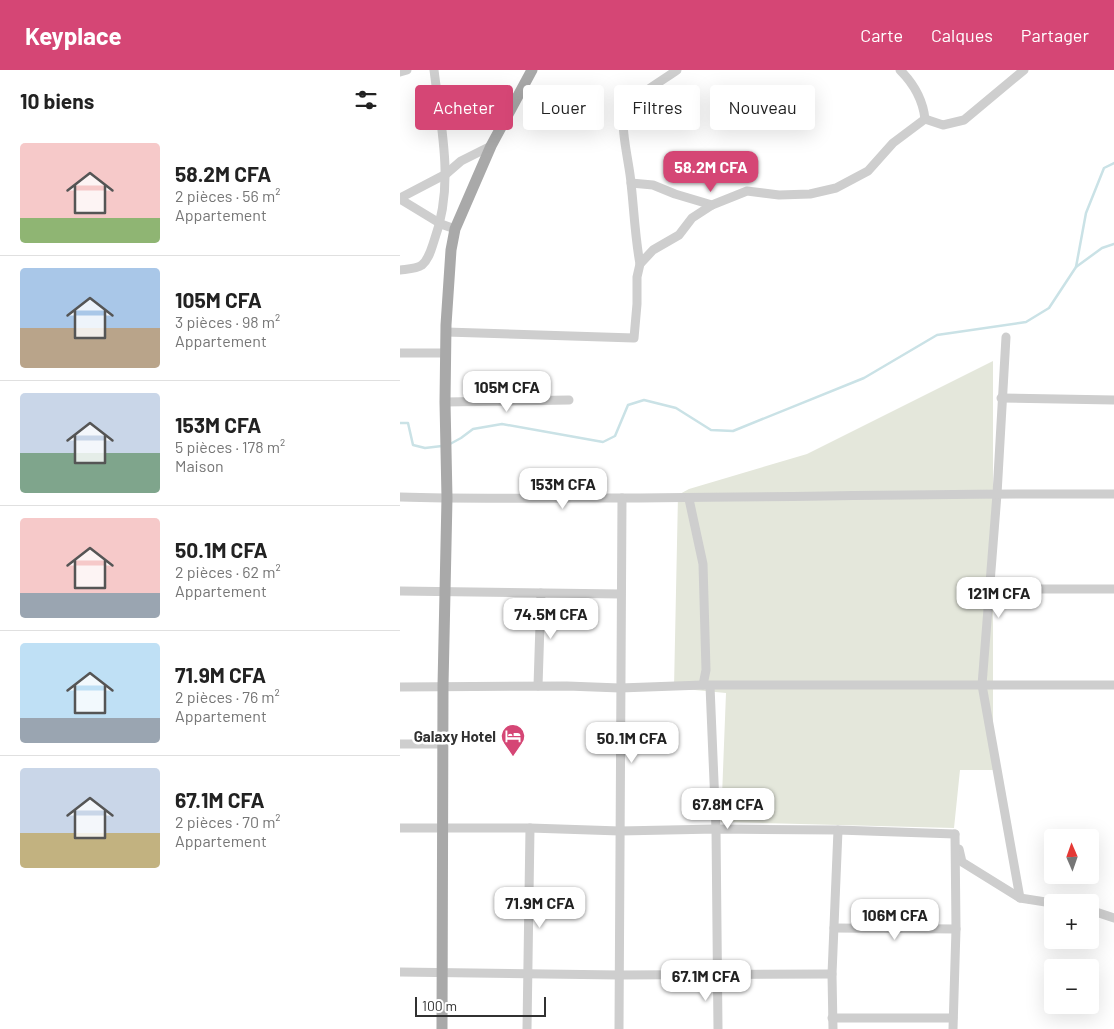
<!DOCTYPE html>
<html lang="fr">
<head>
<meta charset="utf-8">
<style>
	:root { --surface:#fff; --page:#f2f2f2; --text:#222; --muted:#767676; --line:#e0e0e0; --accent:#d54675 }
	body { margin:0; font-family:Barlow,sans-serif; background:var(--page); color:var(--text); height:100vh; display:flex; flex-direction:column; font-size:19px; white-space:nowrap }
	* { box-sizing:border-box; margin:0 }
	p { font-size:16px; color:var(--muted) }
	.icon { flex:none; width:28px; height:28px; fill:none; stroke:currentColor; stroke-width:2; stroke-linecap:round; stroke-linejoin:round }
	.map { position:relative; flex:1; overflow:hidden }
	.panel { display:flex; flex-direction:column; background:var(--surface); width:400px }
	.panel>* { flex:none }
	.hud { position:absolute; left:15px; top:15px; width:475px; height:45px; display:flex; gap:10px }
	.needle { width:32px; rotate:358deg }
	.controls { position:absolute; left:644px; top:759px; display:grid; gap:10px }
	.controls a { display:grid; place-items:center; width:55px; height:55px; border-radius:5px; background:var(--surface); box-shadow:0 5px 20px #0002; font-size:25px }
	.scale { position:absolute; left:15px; bottom:12px; width:131px; box-sizing:border-box; padding-left:5px; border:2px solid #313131; border-top:0; font-size:14px; line-height:18px; white-space:nowrap; color:#313131; -webkit-text-stroke:4px #fff; paint-order:stroke }
	.price { position:absolute; translate:-50% -42px; padding:0 11px; border-radius:10px; background:#fff; color:#222; font-size:16px; line-height:32px; filter:drop-shadow(0 1px 2px #0008) }
	.price::after { content:''; position:absolute; left:50%; top:30px; width:15px; height:11px; margin-left:-8px; background:inherit; clip-path:polygon(0 0,100% 0,50% 100%) }
	.price.active { background:var(--accent); color:#fff }
	ul { padding:0; list-style:none }
	li { display:flex; align-items:center; gap:15px; height:125px; padding:0 20px }
	li+li { border-top:1px solid var(--line) }
	li span { display:grid; place-items:center; flex:none; width:140px; height:100px; border-radius:5px; color:#555 }
	li>.icon { margin-inline-start:auto }
	span .icon { width:60px; height:60px; fill:#fffc; stroke-width:1 }
	li b { font-size:21px }
	h2 { display:flex; justify-content:space-between; align-items:center; height:60px; padding:0 20px; font-size:21px }
	.chip { padding:0 18px; border-radius:5px; background:var(--surface); box-shadow:0 5px 20px #0002; font-size:18px; line-height:45px }
	.chip.active { background:var(--accent); color:#fff }
	header { display:flex; align-items:center; gap:30px; box-sizing:border-box; height:70px; padding:0 25px; background:var(--accent); color:#fff }
	header strong { font-size:24px }
	nav { display:flex; gap:28px; margin-inline-start:auto; font-size:18px }
	main { display:flex; flex:1; min-height:0 }
	.map>svg:first-child { display:block }
	.green { fill:#e4e7db }
	.lines { fill:none; stroke-linecap:round; stroke-linejoin:round }
	.stream { stroke:#cae2e6; stroke-width:2.5 }
	.minor { stroke:#cecece; stroke-width:9 }
	.major { stroke:#a9a9a9; stroke-width:11 }
	.labels { text-anchor:middle; dominant-baseline:central; stroke-width:5; stroke-linejoin:round; paint-order:stroke }
	.poi-label { font-size:15px; font-weight:bold; fill:#313131; stroke:#fff; text-anchor:end }
</style>
</head>
<body>
<header>
<strong>Keyplace</strong>
<nav><a>Carte</a><a>Calques</a><a>Partager</a></nav>
</header>
<main>
<section class="panel">
<h2>10 biens<svg class="icon" aria-label="filters" viewBox="0 0 24 24"><path d="M4 7h16M4 17h16"/><circle cx="9" cy="7" r="2"/><circle cx="15" cy="17" r="2"/></svg></h2>
<ul>
<li><span style="background:linear-gradient(#f6c9c9 75%,#8fb573 0)"><svg class="icon" aria-label="home" viewBox="0 0 24 24"><path d="M3 11l9-7 9 7M6 9v11h12V9"/></svg></span><div><b>58.2M CFA</b><p>2 pièces · 56 m²</p><p>Appartement</p></div></li>
<li><span style="background:linear-gradient(#a9c7e8 60%,#b9a48a 0)"><svg class="icon" aria-label="home" viewBox="0 0 24 24"><path d="M3 11l9-7 9 7M6 9v11h12V9"/></svg></span><div><b>105M CFA</b><p>3 pièces · 98 m²</p><p>Appartement</p></div></li>
<li><span style="background:linear-gradient(#c9d6e8 60%,#7fa58c 0)"><svg class="icon" aria-label="home" viewBox="0 0 24 24"><path d="M3 11l9-7 9 7M6 9v11h12V9"/></svg></span><div><b>153M CFA</b><p>5 pièces · 178 m²</p><p>Maison</p></div></li>
<li><span style="background:linear-gradient(#f6c9c9 75%,#9aa5b1 0)"><svg class="icon" aria-label="home" viewBox="0 0 24 24"><path d="M3 11l9-7 9 7M6 9v11h12V9"/></svg></span><div><b>50.1M CFA</b><p>2 pièces · 62 m²</p><p>Appartement</p></div></li>
<li><span style="background:linear-gradient(#bfe0f5 75%,#9aa5b1 0)"><svg class="icon" aria-label="home" viewBox="0 0 24 24"><path d="M3 11l9-7 9 7M6 9v11h12V9"/></svg></span><div><b>71.9M CFA</b><p>2 pièces · 76 m²</p><p>Appartement</p></div></li>
<li><span style="background:linear-gradient(#c9d6e8 65%,#c2b280 0)"><svg class="icon" aria-label="home" viewBox="0 0 24 24"><path d="M3 11l9-7 9 7M6 9v11h12V9"/></svg></span><div><b>67.1M CFA</b><p>2 pièces · 70 m²</p><p>Appartement</p></div></li>
</ul>
</section>
<div class="map">
<svg width="714" height="959" viewBox="0 0 714 959">
	<rect width="100%" height="100%" fill="#fff"/>
	<polygon class="green" points="593,291 593,700 560,700 554,758 321,752 326,623 274,618 278,425 289,419 407,384"/>
	<g class="lines">
		<g class="stream">
			<polyline points="676,197 702,178 714,174"/>
			<polyline points="0,353 8,353 13,375 25,378 42,376"/>
			<polyline points="50,374 61,368 73,359 102,354 203,372 215,366 228,335 244,330 276,338 311,360 333,361 464,308 537,265 626,252 649,238 676,197 686,143 704,98 714,93"/>
		</g>
		<g class="minor">
			<path d="M500,0c14,14 23,30 25,49"/>
			<polyline points="0,2 7,0"/>
			<polyline points="231,113 253,115 275,124 312,135"/>
			<polyline points="0,128 46,104 61,91 91,76"/>
			<polyline points="0,129 41,154 55,159"/>
			<path d="M240,194c-5,-27 -6,-54 -9,-81 -1,-17 -12,-58 -6,-73 4,-10 41,-32 52,-40"/>
			<path d="M0,200c7,-1 16,-1 22,-5 7,-6 9,-15 12,-24 21,-57 7,-113 0,-171"/>
			<polyline points="46,262 234,268 237,234 237,207 240,194 253,180 279,165 292,148 312,135 347,121 379,125 410,124 436,118 468,101 493,73 525,49 543,55 564,50 624,0"/>
			<polyline points="606,267 597,424 582,615 620,828"/>
			<polyline points="0,283 45,283"/>
			<polyline points="601,328 714,330"/>
			<polyline points="45,332 169,330"/>
			<path d="M0,427c62,2 123,1 185,1 176,0 353,-5 529,-4"/>
			<polyline points="289,429 303,494 306,600 303,615"/>
			<polyline points="590,519 714,519"/>
			<polyline points="0,521 221,524"/>
			<polyline points="138,616 141,523"/>
			<polyline points="310,616 316,759 318,959"/>
			<polyline points="0,617 167,616 220,618 303,615 714,615"/>
			<polyline points="0,674 43,674"/>
			<polyline points="0,758 130,758 220,761 316,759 438,760 555,764"/>
			<polyline points="559,779 562,792 620,828 652,833"/>
			<polyline points="690,840 714,848"/>
			<polyline points="434,858 556,859"/>
			<polyline points="0,902 219,905 432,904"/>
			<polyline points="432,948 553,948"/>
			<polyline points="127,959 130,758"/>
			<polyline points="219,959 222,428"/>
			<polyline points="433,959 432,904 438,760"/>
			<polyline points="553,959 556,859 555,764"/>
		</g>
		<polyline class="major" points="42,959 43,616 47,428 45,332 46,255 51,180 55,159 91,76 132,0"/>
	</g>
	<defs>
		<g id="hotel-pin" transform="scale(1.25)"><path d="M0 17L-7.5 6A9.5 9.5 0 1 1 7.5 6Z" fill="#d54675" stroke="#fff"/><path d="M-6-4.5h1.5V1H6V5H4.5V3h-9V5H-6ZM-4 0a1.8 1.8 0 1 1 3.6 0ZM.5 0V-2.5h3Q6-2.5 6 0Z" fill="#fff"/></g>
	</defs>
	<g fill-rule="evenodd">
		<use href="#hotel-pin" x="113" y="666"/>
	</g>
	<g class="labels">
		<g class="poi-label">
			<text x="96" y="666">Galaxy Hotel</text>
		</g>
	</g>
</svg>
<div class="controls">
<a><svg class="needle" viewBox="-14 -14 28 28"><path d="M0-13l5 13h-10z" fill="#e53935"/><path d="M0 13l5-13h-10z" fill="#767676"/></svg></a>
<a>+</a>
<a>−</a>
</div>
<div class="scale">100 m</div>
<b class="price active" style="left:311px;top:123px">58.2M CFA</b>
<b class="price" style="left:107px;top:343px">105M CFA</b>
<b class="price" style="left:163px;top:440px">153M CFA</b>
<b class="price" style="left:599px;top:549px">121M CFA</b>
<b class="price" style="left:151px;top:570px">74.5M CFA</b>
<b class="price" style="left:232px;top:694px">50.1M CFA</b>
<b class="price" style="left:328px;top:760px">67.8M CFA</b>
<b class="price" style="left:140px;top:859px">71.9M CFA</b>
<b class="price" style="left:495px;top:871px">106M CFA</b>
<b class="price" style="left:306px;top:932px">67.1M CFA</b>
<div class="hud">
<a class="chip active">Acheter</a>
<a class="chip">Louer</a>
<a class="chip">Filtres</a>
<a class="chip">Nouveau</a>
</div>
</div>
</main>
</body>
</html>
